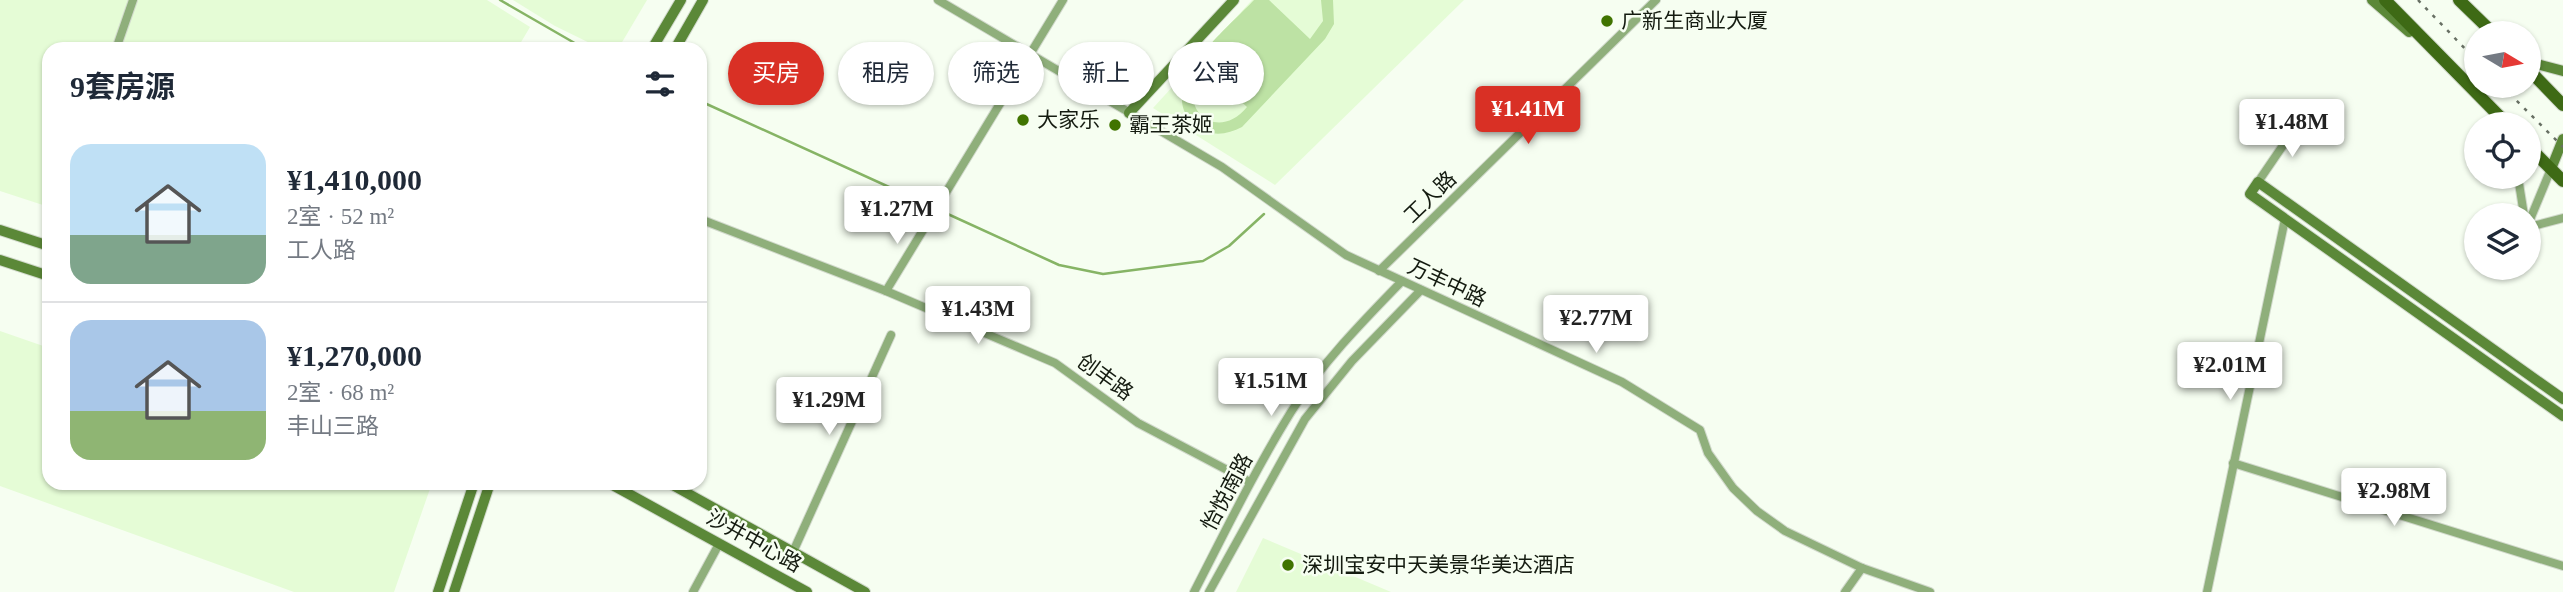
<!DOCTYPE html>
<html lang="zh">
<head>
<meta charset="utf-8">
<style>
	:root { --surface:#fff; --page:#f2f2f3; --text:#1f2937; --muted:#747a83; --line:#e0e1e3; --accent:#d93025 }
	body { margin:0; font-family:"Times New Roman","Noto Sans SC",serif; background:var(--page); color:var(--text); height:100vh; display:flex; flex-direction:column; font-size:26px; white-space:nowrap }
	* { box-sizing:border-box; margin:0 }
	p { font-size:23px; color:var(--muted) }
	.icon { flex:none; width:38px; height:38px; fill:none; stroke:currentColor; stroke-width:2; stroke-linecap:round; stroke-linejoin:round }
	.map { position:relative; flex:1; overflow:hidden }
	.side { position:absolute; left:42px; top:42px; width:665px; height:448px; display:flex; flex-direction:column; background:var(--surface); border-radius:21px; box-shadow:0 2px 5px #0004 }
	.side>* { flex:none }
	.guide { position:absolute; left:728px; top:42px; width:665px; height:63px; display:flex; gap:14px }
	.needle { width:46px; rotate:100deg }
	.fabs { position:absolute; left:2464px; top:21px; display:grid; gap:14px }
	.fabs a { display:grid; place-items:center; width:77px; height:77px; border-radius:50%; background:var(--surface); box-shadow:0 2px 5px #0004; font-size:35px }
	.price { position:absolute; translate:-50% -60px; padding:0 16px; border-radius:7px; background:#fff; color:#222; font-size:23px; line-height:46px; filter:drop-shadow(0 2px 4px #0008) }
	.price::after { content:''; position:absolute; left:50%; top:42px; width:21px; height:16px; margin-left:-10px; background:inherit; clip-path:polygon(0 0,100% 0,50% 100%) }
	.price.selected { background:var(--accent); color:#fff }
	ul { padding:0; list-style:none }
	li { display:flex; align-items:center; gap:21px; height:175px; padding:0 28px }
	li+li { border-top:2px solid var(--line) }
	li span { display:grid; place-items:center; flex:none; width:196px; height:140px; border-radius:21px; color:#555 }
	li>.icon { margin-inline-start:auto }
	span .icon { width:84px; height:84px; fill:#fffc; stroke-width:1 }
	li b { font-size:30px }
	h2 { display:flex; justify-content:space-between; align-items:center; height:84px; padding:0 28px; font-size:30px }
	.pill { padding:0 24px; border-radius:32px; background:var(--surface); box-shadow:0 2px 5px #0004; font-size:24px; line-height:63px }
	.pill.selected { background:var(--accent); color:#fff }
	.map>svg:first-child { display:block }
	.built { fill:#e5fcd6 }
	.green { fill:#bde2a4; fill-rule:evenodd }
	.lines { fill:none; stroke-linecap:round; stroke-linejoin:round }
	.stream { stroke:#86b465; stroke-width:2.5 }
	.street-casing { stroke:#d2dacd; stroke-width:10 }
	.secondary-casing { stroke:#d2dacd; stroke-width:12 }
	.primary-casing { stroke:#d2dacd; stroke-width:14 }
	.street { stroke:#8faf7b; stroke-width:8 }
	.secondary { stroke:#5b8838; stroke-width:10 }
	.primary { stroke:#3e6a15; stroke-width:12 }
	.rail { stroke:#687064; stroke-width:2.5; stroke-dasharray:3.5 7; stroke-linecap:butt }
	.poi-dot { fill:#407400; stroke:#f6fef1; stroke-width:2.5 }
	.labels { text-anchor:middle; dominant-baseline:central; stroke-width:5; stroke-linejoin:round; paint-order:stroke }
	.poi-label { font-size:21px; fill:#141b10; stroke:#f6fef1; text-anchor:start }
	.street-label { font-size:21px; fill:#141b10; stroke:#f6fef1 }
</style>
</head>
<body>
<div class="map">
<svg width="2563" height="592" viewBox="0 0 2563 592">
	<rect width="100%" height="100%" fill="#f6fef1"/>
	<g class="built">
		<polygon points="0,0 487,0 530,27 517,49 49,49 49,207 0,191"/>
		<polygon points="513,0 647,0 618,49 602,49 555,26"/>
		<polygon points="1252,0 1464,0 1275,185 1153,108"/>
		<polygon points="0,331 49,348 49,483 432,483 394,592 294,592 0,486"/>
		<polygon points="1263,538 1391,592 1392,592 1236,592"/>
	</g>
	<path class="green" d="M1254,0h15l41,39 13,-18 -2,-21h12l1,24 -9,15 -83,88c-15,8 -32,10 -46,-1 -46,-37 33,-99 58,-126zM1206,69l41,38c-31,38 -76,-2 -41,-38z"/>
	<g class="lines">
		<g class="stream">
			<polyline points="500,0 585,49"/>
			<polyline points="700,101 933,207"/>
			<polyline points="939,210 1059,265 1103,274 1203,261 1229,246 1264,214"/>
		</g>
		<g class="street-casing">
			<g id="street">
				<polyline points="938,0 1222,167 1346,255 1622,382 1700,430 1708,453 1733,488 1757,511 1785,531 1862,568 1930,592"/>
				<polyline points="116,49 133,0"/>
				<polyline points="2518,177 2524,215"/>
				<polyline points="2258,182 2301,119"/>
				<polyline points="700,219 886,291 1055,363 1138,423 1250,482"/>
				<polyline points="2529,222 2551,169"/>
				<polyline points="2529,227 2563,218"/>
				<polyline points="1379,271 1656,0"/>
				<polyline points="886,291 1063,0"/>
				<polyline points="2233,463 2563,566"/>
				<polyline points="793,552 891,335"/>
				<polyline points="693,592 719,544"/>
				<path d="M1194,592c31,-60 61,-122 97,-180 30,-48 71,-90 111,-131"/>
				<polyline points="1209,592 1305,419 1352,361 1421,290"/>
				<polyline points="1845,592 1862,568"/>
				<polyline points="2207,592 2285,219"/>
			</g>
		</g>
		<g class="secondary-casing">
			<g id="secondary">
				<polyline points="2372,0 2409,32"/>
				<polyline points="652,49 681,0"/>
				<polyline points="675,49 703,0"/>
				<polyline points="2529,62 2563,71"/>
				<polyline points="1129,113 1234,0"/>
				<polyline points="2551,169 2563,139"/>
				<polyline points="0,230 49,246"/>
				<polyline points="0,260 49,276"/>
				<polyline points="2563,399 2258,182 2250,194 2563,416"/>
				<polyline points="609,483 807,592"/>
				<polyline points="669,483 865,592"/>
				<polyline points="438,592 474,483"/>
				<polyline points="454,592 490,483"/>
			</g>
		</g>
		<g class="primary-casing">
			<g id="primary">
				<polyline points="2385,0 2507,124"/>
				<polyline points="2459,0 2493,33"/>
				<polyline points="2529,70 2563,105"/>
				<polyline points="2529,147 2563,181"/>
			</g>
		</g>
		<use href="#street" class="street"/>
		<use href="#secondary" class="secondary"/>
		<use href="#primary" class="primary"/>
		<g class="rail">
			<polyline points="2418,0 2476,60"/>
			<polyline points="2502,86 2563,147"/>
		</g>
	</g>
	<g class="poi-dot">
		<circle cx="1607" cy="21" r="7"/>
		<circle cx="1023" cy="120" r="7"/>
		<circle cx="1115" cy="125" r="7"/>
		<circle cx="1288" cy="565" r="7"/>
	</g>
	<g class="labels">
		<g class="poi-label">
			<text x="1621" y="21">广新生商业大厦</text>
			<text x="1037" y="120">大家乐</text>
			<text x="1129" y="125">霸王茶姬</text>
			<text x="1302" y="565">深圳宝安中天美景华美达酒店</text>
		</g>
		<g class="street-label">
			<text transform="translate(1430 197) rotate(-44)">工人路</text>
			<text transform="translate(1447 283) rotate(25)">万丰中路</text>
			<text transform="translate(1105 377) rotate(36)">创丰路</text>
			<text transform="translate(1227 492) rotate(-62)">怡悦南路</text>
			<text transform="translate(754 541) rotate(29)">沙井中心路</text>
		</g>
	</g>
</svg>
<div class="fabs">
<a><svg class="needle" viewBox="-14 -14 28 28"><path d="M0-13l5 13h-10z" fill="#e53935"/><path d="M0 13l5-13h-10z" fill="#747a83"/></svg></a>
<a><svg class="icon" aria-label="locate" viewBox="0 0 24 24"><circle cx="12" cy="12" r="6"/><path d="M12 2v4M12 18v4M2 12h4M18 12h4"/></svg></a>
<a><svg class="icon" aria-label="layers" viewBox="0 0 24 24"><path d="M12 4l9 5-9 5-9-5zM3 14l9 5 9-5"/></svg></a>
</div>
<b class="price selected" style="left:1528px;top:146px">¥1.41M</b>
<b class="price" style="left:2292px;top:159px">¥1.48M</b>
<b class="price" style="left:897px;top:246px">¥1.27M</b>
<b class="price" style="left:978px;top:346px">¥1.43M</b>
<b class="price" style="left:1596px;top:355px">¥2.77M</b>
<b class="price" style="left:2230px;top:402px">¥2.01M</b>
<b class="price" style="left:1271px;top:418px">¥1.51M</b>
<b class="price" style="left:829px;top:437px">¥1.29M</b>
<b class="price" style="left:2394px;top:528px">¥2.98M</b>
<div class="guide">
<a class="pill selected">买房</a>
<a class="pill">租房</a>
<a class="pill">筛选</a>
<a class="pill">新上</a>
<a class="pill">公寓</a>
</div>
<section class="side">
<h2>9套房源<svg class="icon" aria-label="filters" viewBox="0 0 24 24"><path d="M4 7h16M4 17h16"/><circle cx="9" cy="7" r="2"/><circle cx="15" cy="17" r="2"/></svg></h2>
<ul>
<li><span style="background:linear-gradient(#bfe0f5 65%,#7fa58c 0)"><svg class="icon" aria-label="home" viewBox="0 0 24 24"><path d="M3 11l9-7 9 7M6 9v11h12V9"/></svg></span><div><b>¥1,410,000</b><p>2室 · 52 m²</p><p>工人路</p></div></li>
<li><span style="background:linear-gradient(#a9c7e8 65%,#8fb573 0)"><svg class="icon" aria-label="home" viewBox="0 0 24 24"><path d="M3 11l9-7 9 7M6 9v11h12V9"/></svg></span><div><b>¥1,270,000</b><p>2室 · 68 m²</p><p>丰山三路</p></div></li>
</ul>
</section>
</div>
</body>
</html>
